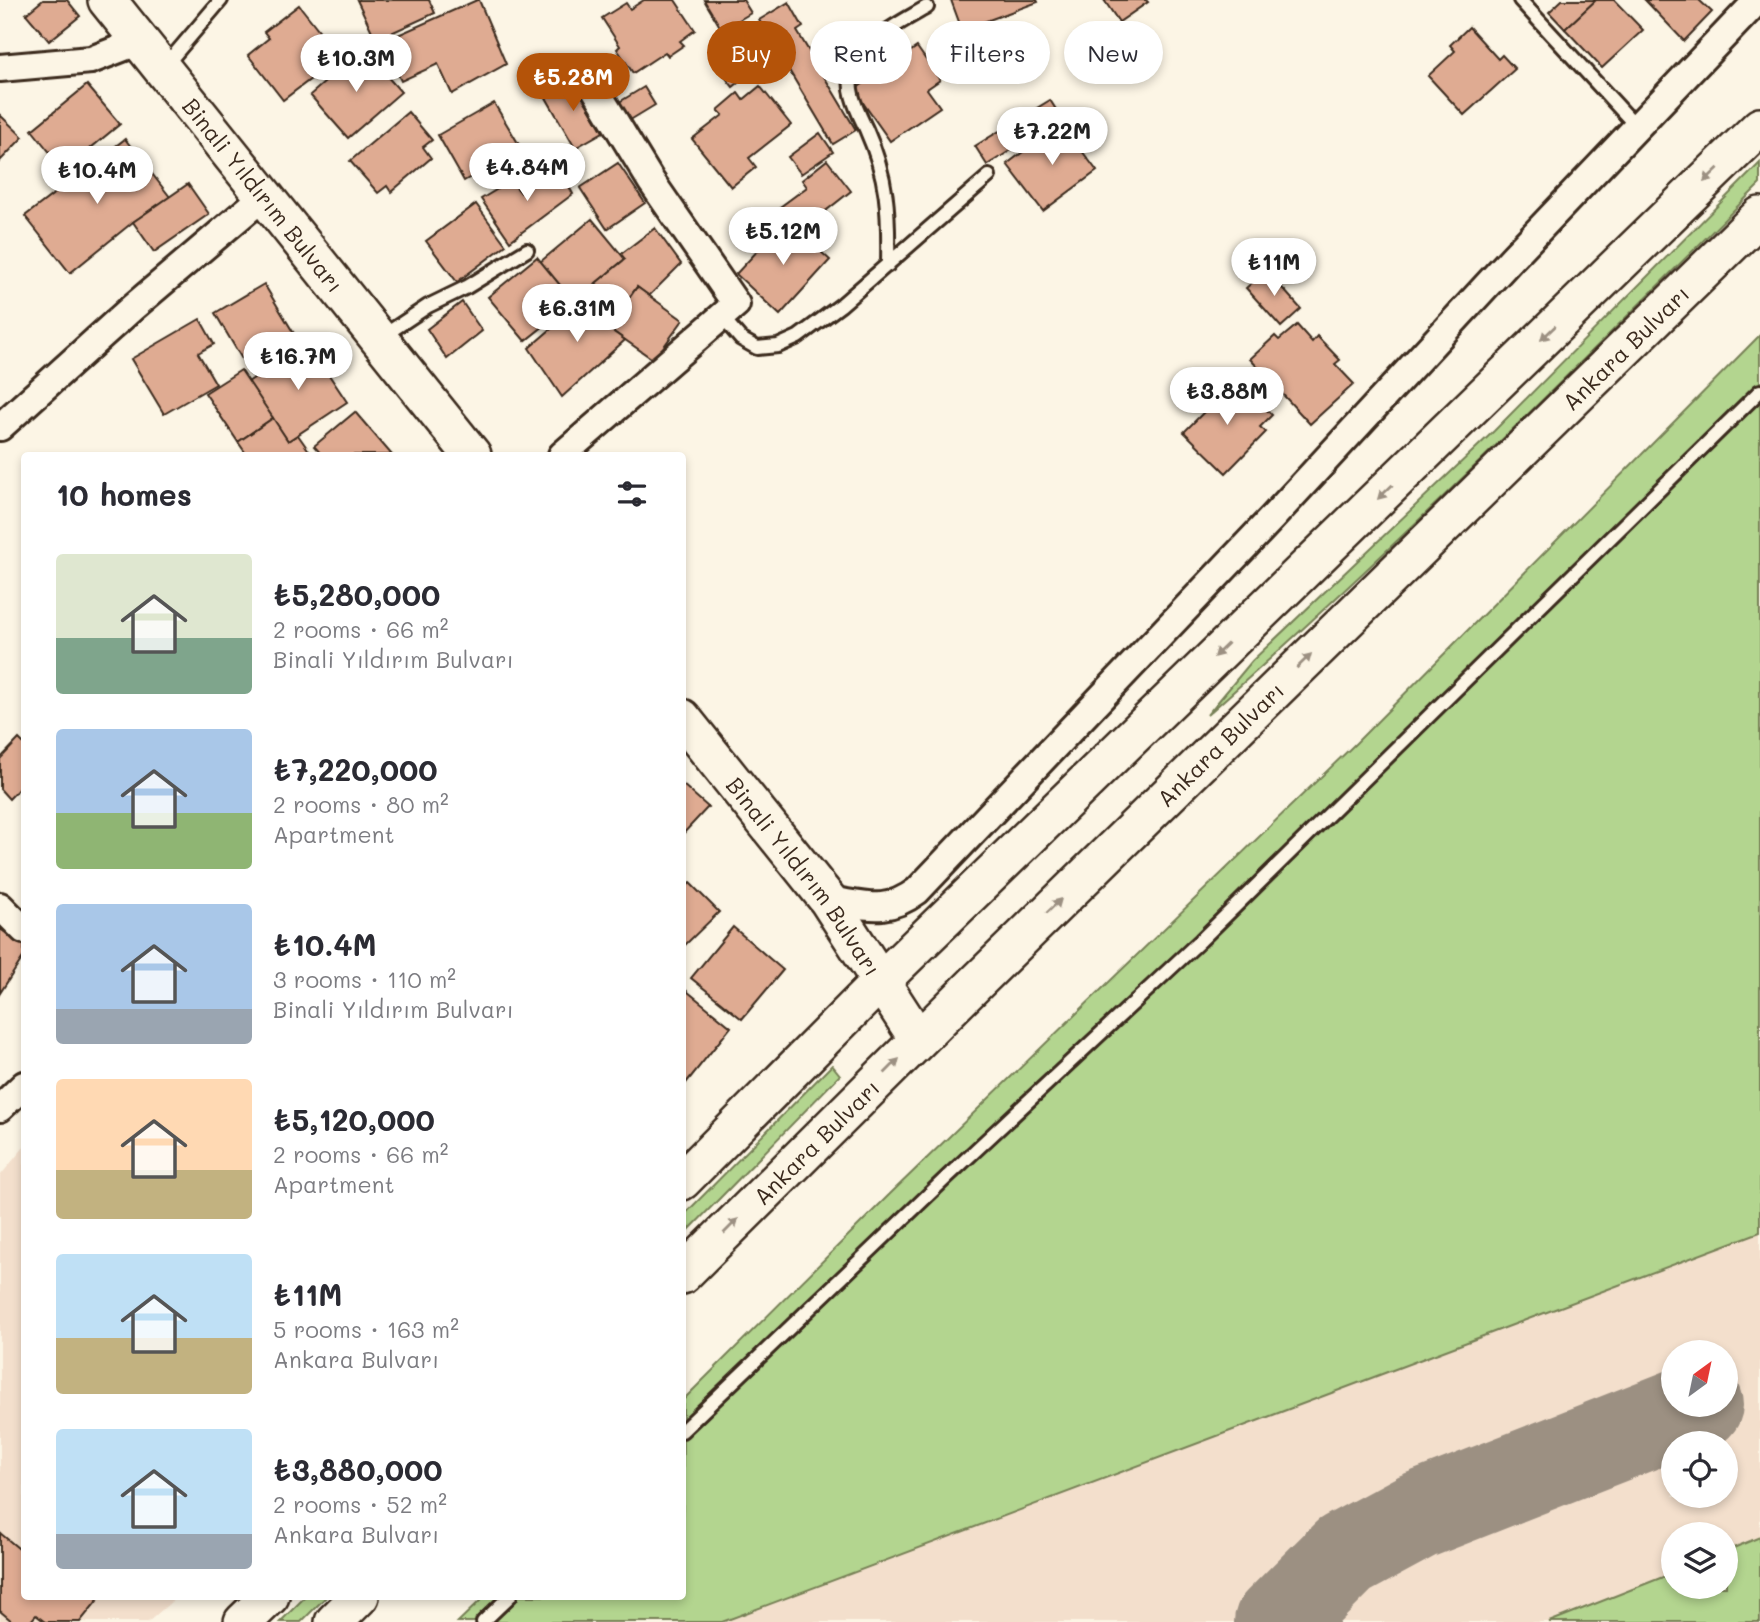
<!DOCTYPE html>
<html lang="en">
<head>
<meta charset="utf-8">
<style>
	:root { --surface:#fff; --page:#f7f7f7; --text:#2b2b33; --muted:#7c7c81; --accent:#b45309 }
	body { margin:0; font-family:Mali,sans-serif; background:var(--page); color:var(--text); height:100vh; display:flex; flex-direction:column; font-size:26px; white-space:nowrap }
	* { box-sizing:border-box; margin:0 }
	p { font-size:23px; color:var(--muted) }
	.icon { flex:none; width:38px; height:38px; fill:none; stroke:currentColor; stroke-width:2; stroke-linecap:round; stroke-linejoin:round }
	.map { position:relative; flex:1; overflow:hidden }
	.side { position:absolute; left:21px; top:452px; width:665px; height:1148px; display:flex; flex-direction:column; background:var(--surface); border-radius:7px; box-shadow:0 4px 10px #0003 }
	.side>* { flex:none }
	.guide { position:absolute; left:707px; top:21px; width:665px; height:63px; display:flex; gap:14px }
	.needle { width:46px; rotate:33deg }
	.buttons { position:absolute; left:1661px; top:1340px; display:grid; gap:14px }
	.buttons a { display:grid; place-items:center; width:77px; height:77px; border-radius:50%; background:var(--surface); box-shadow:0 4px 10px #0003; font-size:35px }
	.price { position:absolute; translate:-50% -60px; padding:0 16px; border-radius:24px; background:#fff; color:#222; font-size:23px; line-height:46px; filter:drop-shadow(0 2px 4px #0008) }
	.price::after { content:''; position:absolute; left:50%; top:42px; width:21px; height:16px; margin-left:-10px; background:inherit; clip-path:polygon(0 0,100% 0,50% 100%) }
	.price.active { background:var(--accent); color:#fff }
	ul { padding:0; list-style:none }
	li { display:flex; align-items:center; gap:21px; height:175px; padding:0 35px }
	li span { display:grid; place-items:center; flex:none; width:196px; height:140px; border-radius:7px; color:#555 }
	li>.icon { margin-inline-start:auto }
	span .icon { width:84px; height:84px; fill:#fffc; stroke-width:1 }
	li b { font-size:30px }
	h2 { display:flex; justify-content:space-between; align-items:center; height:84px; padding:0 35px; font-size:30px }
	.pill { padding:0 24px; border-radius:32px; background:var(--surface); box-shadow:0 4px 10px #0003; font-size:24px; line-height:63px }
	.pill.active { background:var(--accent); color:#fff }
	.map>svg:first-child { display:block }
	.built { fill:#f3dfcc; fill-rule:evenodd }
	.green { fill:#b3d58f; stroke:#778056; stroke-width:2 }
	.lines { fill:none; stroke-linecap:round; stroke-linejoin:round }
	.taxiway { stroke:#9c9082; stroke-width:88 }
	.building { fill:#dfab92; stroke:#3b2a1e; stroke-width:2 }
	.service-casing { stroke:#3b2a1e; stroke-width:18 }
	.minor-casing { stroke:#3b2a1e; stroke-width:32 }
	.secondary-casing { stroke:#3b2a1e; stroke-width:42 }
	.service { stroke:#fcf5e5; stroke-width:12 }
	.minor { stroke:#fcf5e5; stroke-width:26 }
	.secondary { stroke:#fcf5e5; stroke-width:37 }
	.oneway { fill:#9c9082 }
	.labels { text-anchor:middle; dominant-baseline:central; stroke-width:5; stroke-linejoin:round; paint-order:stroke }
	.street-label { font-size:23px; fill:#3b2a1e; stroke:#fcf5e5 }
</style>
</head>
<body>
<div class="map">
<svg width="1760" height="1622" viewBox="0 0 1760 1622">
	<rect width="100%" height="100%" fill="#fcf5e5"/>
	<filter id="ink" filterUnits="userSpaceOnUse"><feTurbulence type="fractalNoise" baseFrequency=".0143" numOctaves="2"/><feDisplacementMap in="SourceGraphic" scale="14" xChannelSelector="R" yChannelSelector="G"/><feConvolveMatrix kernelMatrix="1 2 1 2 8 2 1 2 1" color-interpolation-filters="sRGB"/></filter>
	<g filter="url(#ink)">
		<g class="built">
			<path d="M1760,335v1287h-1302l27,-26h197l1,-196 207,-206 466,-451zM1673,1353h53v52h-53zM1673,1444h53v52h-53zM1673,1535h53v52h-53z"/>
			<polygon points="24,1147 24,1596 178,1596 148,1622 0,1622 0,1176"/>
		</g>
		<g class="green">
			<path d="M1760,163v21c-181,180 -361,362 -553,531l45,-54 242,-230z"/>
			<polygon points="1760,335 1760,1232 722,1622 458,1622 485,1596 682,1596 683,1400 890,1194 1356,743"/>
			<polygon points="832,1065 840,1075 683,1236 683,1216"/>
			<polygon points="1760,1537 1760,1622 1549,1622 1673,1573 1673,1587 1726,1587 1726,1551"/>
			<polygon points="306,1596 327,1596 301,1622 280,1622"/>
		</g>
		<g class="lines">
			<polyline class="taxiway" points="1278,1622 1345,1555 1417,1516 1699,1405"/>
		</g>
		<g class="building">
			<polygon points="43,0 67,0 80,16 49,41 26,14"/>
			<polygon points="357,0 429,0 435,13 376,40"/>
			<polygon points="477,0 479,0 506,64 452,94 438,64 401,81 382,42"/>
			<polygon points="644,0 675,0 695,30 680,41 684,45 668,56 665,52 633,73 617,49 620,46 602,18 626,3 630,9"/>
			<polygon points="704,0 743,0 751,13 722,30"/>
			<polygon points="951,0 1037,0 1038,2 962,30"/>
			<polygon points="1104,0 1146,0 1148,2 1119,22"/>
			<polygon points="1562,0 1596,0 1565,29 1549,12"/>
			<polygon points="1596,0 1614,0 1643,30 1602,68 1565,29"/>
			<polygon points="1645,0 1699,0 1712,12 1684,41"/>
			<polygon points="789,2 803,27 797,31 856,130 833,144 759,20"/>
			<polygon points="299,5 340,57 283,100 248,55 269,38 264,32"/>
			<polygon points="1469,27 1498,59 1502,55 1515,69 1464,115 1428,76 1455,51 1450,45"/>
			<polygon points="759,35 774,54 733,87 718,68"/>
			<polygon points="917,47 940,80 927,89 940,107 890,141 854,90"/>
			<polygon points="363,49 401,92 348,138 310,95"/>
			<polygon points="572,77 603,132 575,148 544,94"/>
			<polygon points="87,85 120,124 64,170 32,130"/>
			<polygon points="760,86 791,125 749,158 756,167 731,187 692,139 723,115 718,110 738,93 743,100"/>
			<polygon points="644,87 655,105 627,122 616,104"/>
			<polygon points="1050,100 1062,119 987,165 975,146"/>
			<polygon points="494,103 521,148 464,181 438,135"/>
			<polygon points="408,112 432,140 423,147 431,158 391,192 387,186 378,193 350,161"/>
			<polygon points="0,115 23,137 0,161"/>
			<polygon points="1061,123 1097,171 1043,211 1007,164"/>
			<polygon points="820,133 833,152 801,174 788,157"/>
			<polygon points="125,139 170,197 133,222 70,273 25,216"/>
			<polygon points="827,160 851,191 799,232 780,207 807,187 802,180"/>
			<polygon points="618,163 645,203 607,229 580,188"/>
			<polygon points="558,166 573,194 510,241 481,199 511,181 521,193"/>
			<polygon points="188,184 209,214 154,252 133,222"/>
			<polygon points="476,204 506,245 457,282 426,241"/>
			<polygon points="592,219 625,259 574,302 540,262"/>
			<polygon points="786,220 830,260 780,315 736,274"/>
			<polygon points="655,228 681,264 649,296 637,287 619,312 596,283 625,259 621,254"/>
			<polygon points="537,257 574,302 525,341 488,297"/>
			<polygon points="1266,270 1301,309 1281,327 1246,288"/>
			<polygon points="264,284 296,337 246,366 215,313"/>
			<polygon points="637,287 683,320 654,360 608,328"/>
			<polygon points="595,291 616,316 608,328 625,340 562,397 529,348"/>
			<polygon points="462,302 482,331 447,359 427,329"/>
			<polygon points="200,319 214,344 198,353 216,384 164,414 131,359"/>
			<polygon points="1297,325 1312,342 1317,336 1340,360 1335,364 1354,384 1310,424 1250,359 1275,336 1279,340"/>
			<polygon points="307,342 347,402 288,441 248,382"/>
			<polygon points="241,370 273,418 238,442 205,393"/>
			<polygon points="1214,382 1240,408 1253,396 1272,415 1260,427 1266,432 1226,473 1184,432 1208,408 1199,398"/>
			<polygon points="355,412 392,455 322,455 314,446"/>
			<polygon points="273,418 288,441 298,435 312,455 247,455 238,442"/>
			<polygon points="19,739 24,744 24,783 9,799 0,789 0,759"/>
			<polygon points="682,784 708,807 682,835"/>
			<polygon points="682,882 687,886 690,883 719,912 682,948"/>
			<polygon points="733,927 783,970 742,1019 691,978"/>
			<polygon points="0,929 24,945 24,956 0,993"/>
			<polygon points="682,987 731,1027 686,1083 682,1080"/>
			<polygon points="0,1533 24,1553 24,1596 101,1596 80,1622 45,1622 36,1615 30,1622 13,1622 0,1611"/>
		</g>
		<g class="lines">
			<g class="service-casing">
				<g id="service">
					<polyline points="1520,0 1637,127"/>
					<polyline points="165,66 221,0"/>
					<path d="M888,265c1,-53 0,-87 -22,-136 -9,-19 -21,-41 -13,-62 12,-28 49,-45 74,-60"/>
					<polyline points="722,317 741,339 757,348 778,346 798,337 841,305 989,176"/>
					<polyline points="380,338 428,306 467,287 527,250"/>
					<polyline points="682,1431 947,1177 1201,940 1760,391"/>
					<polyline points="483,1622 510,1596"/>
				</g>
			</g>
			<g class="minor-casing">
				<g id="minor">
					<polyline points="0,68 91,60 140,41"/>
					<polyline points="0,427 132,308 264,196"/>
					<polyline points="562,455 736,304 651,181 592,84"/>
					<path d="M828,900c37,5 57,15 89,-9l355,-373 241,-261 245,-257"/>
					<polyline points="0,906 24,930"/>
					<polyline points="0,1108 24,1085"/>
				</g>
			</g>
			<g class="secondary-casing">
				<g id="secondary">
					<path id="s1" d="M107,0l365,455"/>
					<path id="s2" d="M682,718l146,182 90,139"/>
					<polyline points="682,1181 880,982 1760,127"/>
					<path id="s3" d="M682,1275l292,-290 786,-769"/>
					<polyline points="243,1622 270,1596"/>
					<polyline points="334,1622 360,1596"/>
				</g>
			</g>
			<use href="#service" class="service"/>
			<use href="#minor" class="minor"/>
			<use href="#secondary" class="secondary"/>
		</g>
		<defs><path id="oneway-solid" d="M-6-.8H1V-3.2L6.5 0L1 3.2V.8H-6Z" transform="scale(1.75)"/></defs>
		<g class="oneway">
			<use href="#oneway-solid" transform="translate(1711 175) rotate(136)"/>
			<use href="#oneway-solid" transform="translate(1548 333) rotate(136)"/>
			<use href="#oneway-solid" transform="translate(1385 492) rotate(136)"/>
			<use href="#oneway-solid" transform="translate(1221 650) rotate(136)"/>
			<use href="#oneway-solid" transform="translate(1304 661) rotate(-44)"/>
			<use href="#oneway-solid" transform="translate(1054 906) rotate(-44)"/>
			<use href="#oneway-solid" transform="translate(892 1066) rotate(-45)"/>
			<use href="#oneway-solid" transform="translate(731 1226) rotate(-45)"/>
		</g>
	</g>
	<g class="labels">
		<g class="street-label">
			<text stroke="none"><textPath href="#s1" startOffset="250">Binali Yıldırım Bulvarı</textPath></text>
			<text stroke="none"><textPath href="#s3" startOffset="1323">Ankara Bulvarı</textPath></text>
			<text stroke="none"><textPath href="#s3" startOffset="756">Ankara Bulvarı</textPath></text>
			<text stroke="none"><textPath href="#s2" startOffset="200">Binali Yıldırım Bulvarı</textPath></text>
			<text stroke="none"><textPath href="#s3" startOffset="189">Ankara Bulvarı</textPath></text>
		</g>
	</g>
</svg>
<div class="buttons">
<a><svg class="needle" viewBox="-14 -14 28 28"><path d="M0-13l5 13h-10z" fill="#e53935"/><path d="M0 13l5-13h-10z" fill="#7c7c81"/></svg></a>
<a><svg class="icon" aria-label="locate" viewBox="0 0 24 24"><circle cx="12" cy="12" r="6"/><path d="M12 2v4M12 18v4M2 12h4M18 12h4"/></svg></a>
<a><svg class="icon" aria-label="layers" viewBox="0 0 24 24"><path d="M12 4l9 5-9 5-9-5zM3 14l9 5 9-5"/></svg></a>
</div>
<b class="price" style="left:356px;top:94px">₺10.3M</b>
<b class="price active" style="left:573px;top:113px">₺5.28M</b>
<b class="price" style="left:1052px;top:167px">₺7.22M</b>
<b class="price" style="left:527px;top:203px">₺4.84M</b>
<b class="price" style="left:97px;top:206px">₺10.4M</b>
<b class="price" style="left:783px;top:267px">₺5.12M</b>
<b class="price" style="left:1274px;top:298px">₺11M</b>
<b class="price" style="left:577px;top:344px">₺6.31M</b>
<b class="price" style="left:298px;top:392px">₺16.7M</b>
<b class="price" style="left:1227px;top:427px">₺3.88M</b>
<div class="guide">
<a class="pill active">Buy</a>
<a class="pill">Rent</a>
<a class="pill">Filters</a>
<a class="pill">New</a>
</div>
<section class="side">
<h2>10 homes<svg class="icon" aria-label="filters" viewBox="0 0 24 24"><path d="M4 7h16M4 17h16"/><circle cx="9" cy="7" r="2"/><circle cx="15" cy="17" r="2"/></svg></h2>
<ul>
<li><span style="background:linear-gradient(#dfe7d0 60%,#7fa58c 0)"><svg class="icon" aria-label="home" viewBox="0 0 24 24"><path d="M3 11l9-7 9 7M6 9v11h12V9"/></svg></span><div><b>₺5,280,000</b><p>2 rooms · 66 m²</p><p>Binali Yıldırım Bulvarı</p></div></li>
<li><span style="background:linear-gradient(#a9c7e8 60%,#8fb573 0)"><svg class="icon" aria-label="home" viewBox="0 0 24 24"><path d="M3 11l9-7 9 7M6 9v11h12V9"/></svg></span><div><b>₺7,220,000</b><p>2 rooms · 80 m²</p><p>Apartment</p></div></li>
<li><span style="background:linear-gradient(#a9c7e8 75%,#9aa5b1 0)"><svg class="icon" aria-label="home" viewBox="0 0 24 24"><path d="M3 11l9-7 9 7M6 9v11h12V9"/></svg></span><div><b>₺10.4M</b><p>3 rooms · 110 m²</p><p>Binali Yıldırım Bulvarı</p></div></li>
<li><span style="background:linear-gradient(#ffd9b3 65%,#c2b280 0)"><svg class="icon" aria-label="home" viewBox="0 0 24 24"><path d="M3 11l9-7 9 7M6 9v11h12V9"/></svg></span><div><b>₺5,120,000</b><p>2 rooms · 66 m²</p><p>Apartment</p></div></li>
<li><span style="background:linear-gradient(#bfe0f5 60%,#c2b280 0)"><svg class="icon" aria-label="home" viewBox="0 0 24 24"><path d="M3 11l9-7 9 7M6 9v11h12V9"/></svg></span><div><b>₺11M</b><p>5 rooms · 163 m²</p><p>Ankara Bulvarı</p></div></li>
<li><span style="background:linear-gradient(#bfe0f5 75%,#9aa5b1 0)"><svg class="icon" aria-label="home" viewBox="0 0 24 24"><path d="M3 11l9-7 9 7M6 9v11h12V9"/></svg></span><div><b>₺3,880,000</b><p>2 rooms · 52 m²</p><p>Ankara Bulvarı</p></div></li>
</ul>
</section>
</div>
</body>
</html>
